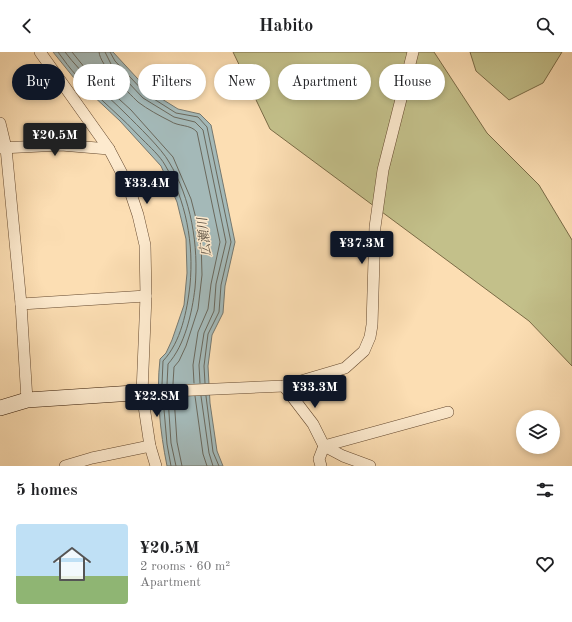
<!DOCTYPE html>
<html lang="en">
<head>
<meta charset="utf-8">
<style>
	:root { --surface:#fff; --page:#f6f6f6; --text:#202124; --muted:#757577; --accent:#111827 }
	body { margin:0; font-family:"Old Standard TT","Noto Serif JP",serif; background:var(--page); color:var(--text); height:100vh; display:flex; flex-direction:column; font-size:15px; white-space:nowrap }
	* { box-sizing:border-box; margin:0 }
	p { font-size:13px; color:var(--muted) }
	.icon { flex:none; width:22px; height:22px; fill:none; stroke:currentColor; stroke-width:2; stroke-linecap:round; stroke-linejoin:round }
	.map { position:relative; height:414px; overflow:hidden }
	.drawer { display:flex; flex-direction:column; background:var(--surface); flex:1 }
	.drawer>* { flex:none }
	.top-card { position:absolute; left:12px; top:12px; width:548px; height:36px; display:flex; gap:8px }
	.fabs { position:absolute; left:516px; top:358px; display:grid; gap:8px }
	.fabs a { display:grid; place-items:center; width:44px; height:44px; border-radius:50%; background:var(--surface); box-shadow:0 2px 6px #0003; font-size:20px }
	.price { position:absolute; translate:-50% -34px; padding:0 9px; border-radius:4px; background:var(--accent); color:#fff; font-size:13px; line-height:26px; filter:drop-shadow(0 1px 2px #0008) }
	.price::after { content:''; position:absolute; left:50%; top:24px; width:12px; height:9px; margin-left:-6px; background:inherit; clip-path:polygon(0 0,100% 0,50% 100%) }
	.price.selected { background:#222; color:#fff }
	ul { padding:0; list-style:none }
	li { display:flex; align-items:center; gap:12px; height:100px; padding:0 16px }
	li span { display:grid; place-items:center; flex:none; width:112px; height:80px; border-radius:4px; color:#555 }
	li>.icon { margin-inline-start:auto }
	span .icon { width:48px; height:48px; fill:#fffc; stroke-width:1 }
	li b { font-size:17px }
	h2 { display:flex; justify-content:space-between; align-items:center; height:48px; padding:0 16px; font-size:17px }
	.chip { padding:0 14px; border-radius:18px; background:var(--surface); box-shadow:0 2px 6px #0003; font-size:14px; line-height:36px }
	.chip.selected { background:var(--accent); color:#fff }
	header { display:flex; justify-content:space-between; align-items:center; height:52px; padding:0 16px; background:var(--surface); font-size:18px; font-weight:600 }
	.map>svg:first-child { display:block }
	.green { fill:#c3c08a; stroke:#7a6b46 }
	.water { fill:#a4b9b8; stroke:#76786f }
	.lines { fill:none; stroke-linecap:round; stroke-linejoin:round }
	.shore { stroke:#6a685c; stroke-width:1 }
	.street-casing { stroke:#64482e; stroke-width:12 }
	.secondary-casing { stroke:#311601; stroke-width:16 }
	.street { stroke:#fdeace; stroke-width:11 }
	.secondary { stroke:#fdeace; stroke-width:15 }
	.labels { text-anchor:middle; dominant-baseline:central; stroke-width:3; stroke-linejoin:round; paint-order:stroke }
	.water-label { font-size:13px; font-style:italic; fill:#594f41; stroke:#fdeace }
</style>
</head>
<body>
<header><svg class="icon" aria-label="back" viewBox="0 0 24 24"><path d="M15 5l-7 7 7 7"/></svg>Habito<svg class="icon" aria-label="search" viewBox="0 0 24 24"><circle cx="10" cy="10" r="6"/><path d="M15 15l6 6"/></svg></header>
<div class="map">
<svg width="572" height="414" viewBox="0 0 572 414">
	<rect width="100%" height="100%" fill="#fcdeb3"/>
	<filter id="stains"><feTurbulence type="fractalNoise" baseFrequency=".005" numOctaves="4"/><feColorMatrix values="0 0 0 0 .2 0 0 0 0 .09 0 0 0 0 .02 0 0 0 .5 -.17"/></filter>
	<radialGradient id="worn" r=".72"><stop offset=".6" stop-color="#630" stop-opacity="0"/><stop offset="1" stop-color="#630" stop-opacity=".3"/></radialGradient>
	<g class="green">
		<polygon points="233,0 434,0 487,81 539,133 572,188 572,314 529,269 270,77"/>
		<polygon points="470,0 562,0 543,31 509,48 476,19"/>
	</g>
	<path class="water" d="M53,0h60l36,39 29,18 22,5 11,11 24,117 -10,44 -2,27 -11,22 -4,31 2,37 7,48 6,15h-56c-7,-35 -11,-72 -7,-107l6,-6 6,-13 12,-35 3,-32 -1,-34 -9,-37 -16,-36 -41,-45 -46,-43z"/>
	<g class="lines">
		<g class="shore">
			<path d="M58,0c6,8 12,17 19,24 21,22 45,41 66,64 7,7 17,16 22,25 21,35 29,79 25,120 -3,26 -9,57 -27,76l-1,24"/>
			<path d="M65,0c18,24 40,41 61,62 11,11 36,35 43,48 22,36 30,84 26,126 -3,25 -10,57 -27,76l-1,21"/>
			<polyline points="72,0 85,16 131,58 173,105 191,147 201,186 202,223 198,257 186,294 179,309 174,315 173,332"/>
			<path d="M99,0c1,14 29,40 39,50 9,7 22,14 32,19 9,6 20,3 27,11l23,110 -9,42 -3,25 -10,23 -5,33 1,18"/>
			<polyline points="105,0 111,12 143,46 174,65 195,70 203,78 226,190 216,232 214,259 204,281 199,313 200,331"/>
			<polyline points="110,0 115,9 146,42 176,61 198,65 207,75 231,190 221,233 219,260 208,282 204,314 205,331"/>
			<polyline points="195,344 203,402 207,414"/>
			<polyline points="201,344 209,401 213,414"/>
			<polyline points="206,344 213,400 219,414"/>
			<polyline points="174,345 177,390 182,414"/>
			<polyline points="163,346 167,392 171,414"/>
			<polyline points="168,346 171,391 176,414"/>
		</g>
		<g class="street-casing">
			<g id="street">
				<polyline points="40,0 109,97 128,133 138,163 145,193 146,244 142,341 150,394 156,414"/>
				<polyline points="0,71 6,96 21,252 27,348"/>
				<polyline points="1,96 61,93 109,97"/>
				<polyline points="21,252 146,244"/>
				<polyline points="284,334 313,372 324,394 343,404 370,414"/>
				<polyline points="149,340 284,334 345,316 364,299 370,285 372,273 375,175 383,118 413,0"/>
				<polyline points="324,394 448,360"/>
				<polyline points="65,414 92,406 150,394"/>
				<polyline points="321,414 319,407 324,394"/>
			</g>
		</g>
		<g class="secondary-casing">
			<polyline id="secondary" points="0,356 27,348 149,340"/>
		</g>
		<use href="#street" class="street"/>
		<use href="#secondary" class="secondary"/>
	</g>
	<g class="labels">
		<g class="water-label">
			<text transform="translate(205 185) rotate(-97)">広瀬川</text>
		</g>
	</g>
	<rect width="100%" height="100%" filter="url(#stains)"/>
	<rect width="100%" height="100%" fill="url(#worn)"/>
</svg>
<div class="fabs">
<a><svg class="icon" aria-label="layers" viewBox="0 0 24 24"><path d="M12 4l9 5-9 5-9-5zM3 14l9 5 9-5"/></svg></a>
</div>
<b class="price selected" style="left:55px;top:105px">¥20.5M</b>
<b class="price" style="left:147px;top:153px">¥33.4M</b>
<b class="price" style="left:362px;top:213px">¥37.3M</b>
<b class="price" style="left:315px;top:357px">¥33.3M</b>
<b class="price" style="left:157px;top:366px">¥22.8M</b>
<div class="top-card">
<a class="chip selected">Buy</a>
<a class="chip">Rent</a>
<a class="chip">Filters</a>
<a class="chip">New</a>
<a class="chip">Apartment</a>
<a class="chip">House</a>
</div>
</div>
<section class="drawer">
<h2>5 homes<svg class="icon" aria-label="filters" viewBox="0 0 24 24"><path d="M4 7h16M4 17h16"/><circle cx="9" cy="7" r="2"/><circle cx="15" cy="17" r="2"/></svg></h2>
<ul>
<li><span style="background:linear-gradient(#bfe0f5 65%,#8fb573 0)"><svg class="icon" aria-label="home" viewBox="0 0 24 24"><path d="M3 11l9-7 9 7M6 9v11h12V9"/></svg></span><div><b>¥20.5M</b><p>2 rooms · 60 m²</p><p>Apartment</p></div><svg class="icon" aria-label="heart" viewBox="0 0 24 24"><path d="M12 20l-8-8c-3-5 5-10 8-4 3-6 11-1 8 4z"/></svg></li>
</ul>
</section>
</body>
</html>
